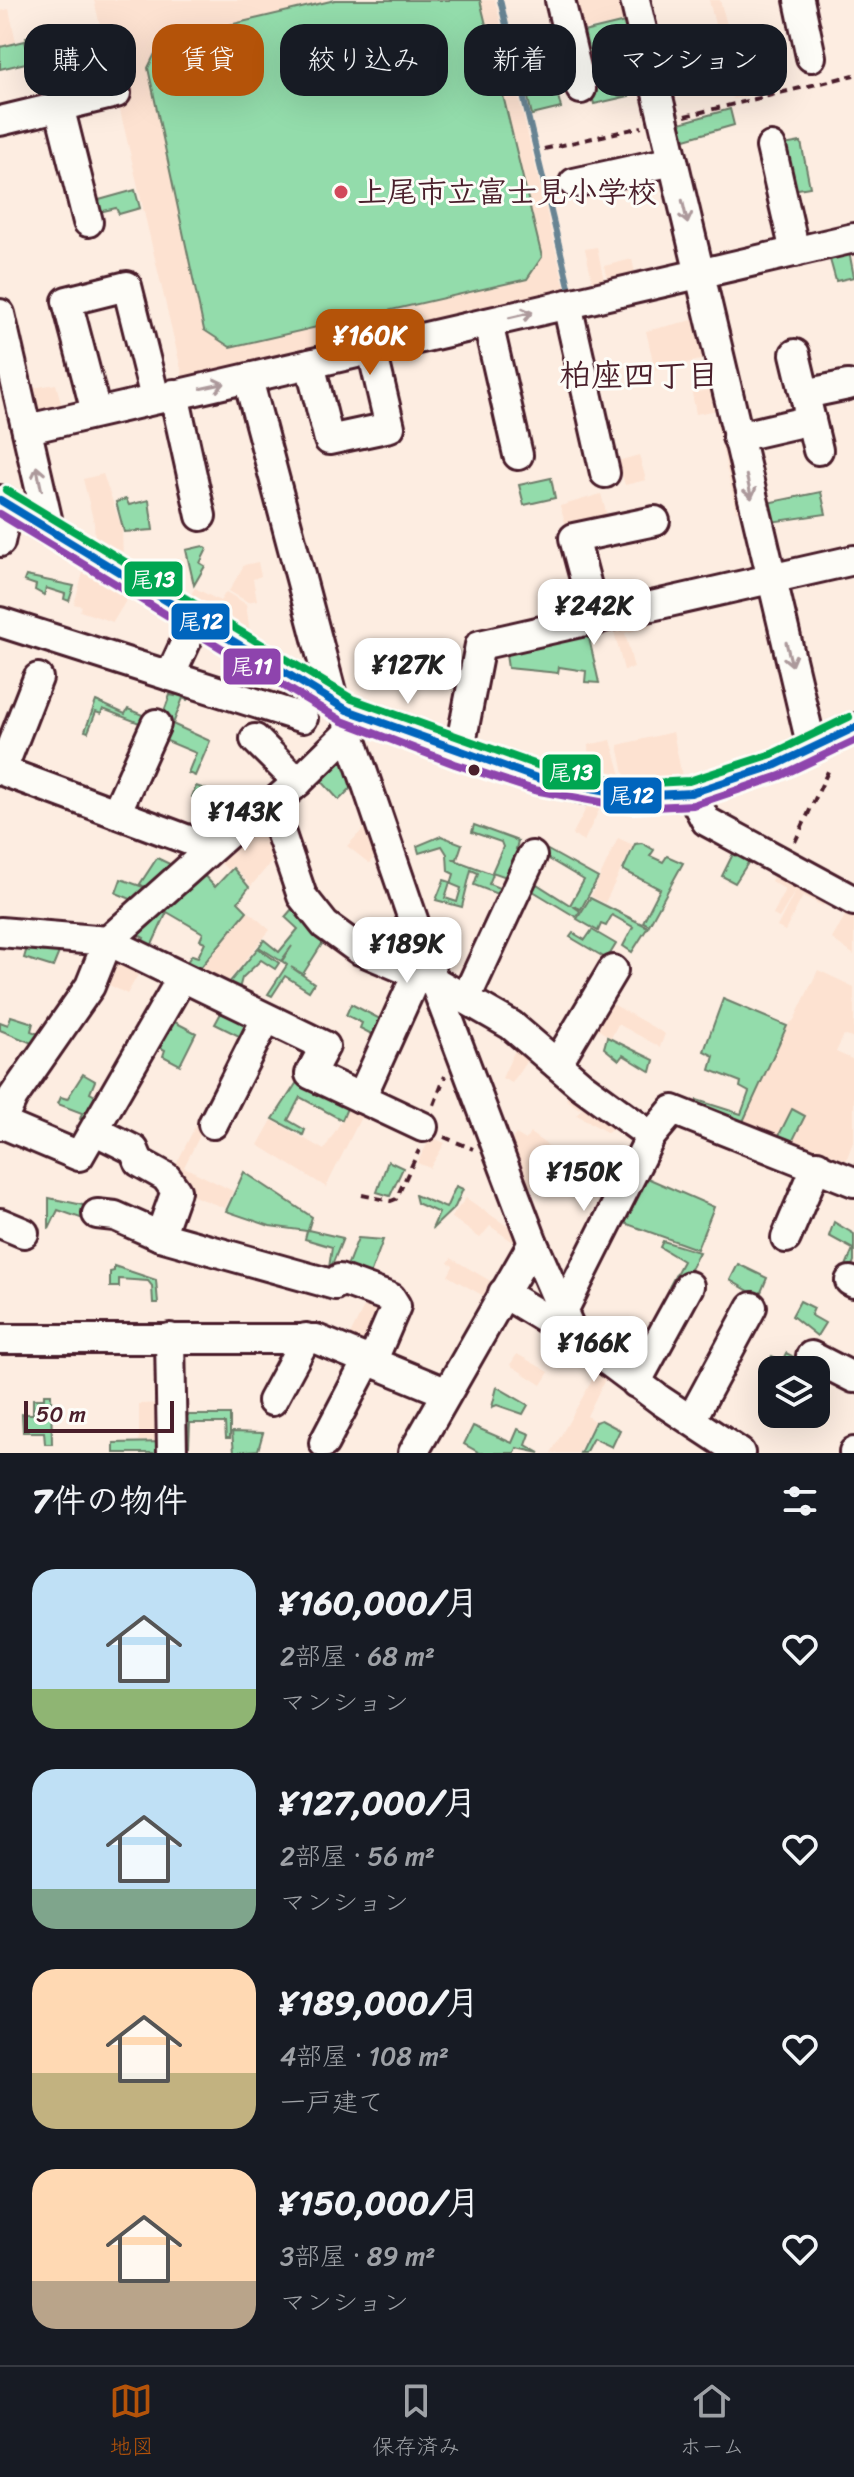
<!DOCTYPE html>
<html lang="ja">
<head>
<meta charset="utf-8">
<style>
	:root { --surface:#171b24; --page:#20242c; --text:#f1f3f6; --muted:#9ea1a6; --line:#363941; --accent:#b45309 }
	body { margin:0; font-family:Sriracha,"Klee One",sans-serif; background:var(--page); color:var(--text); height:100vh; display:flex; flex-direction:column; font-size:30px; white-space:nowrap }
	* { box-sizing:border-box; margin:0 }
	p { font-size:26px; color:var(--muted) }
	.icon { flex:none; width:44px; height:44px; fill:none; stroke:currentColor; stroke-width:2; stroke-linecap:round; stroke-linejoin:round }
	.map { position:relative; height:1453px; overflow:hidden }
	.panel { display:flex; flex-direction:column; background:var(--surface); flex:1 }
	.panel>* { flex:none }
	.hud { position:absolute; left:24px; top:24px; width:806px; height:72px; display:flex; gap:16px }
	.tools { position:absolute; left:758px; top:1356px; display:grid; gap:16px }
	.tools a { display:grid; place-items:center; width:72px; height:72px; border-radius:16px; background:var(--surface); box-shadow:0 8px 32px #0002; font-size:40px }
	.scale { position:absolute; left:24px; bottom:20px; width:150px; box-sizing:border-box; padding-left:8px; border:4px solid #4a1f2b; border-top:0; font-size:22px; line-height:28px; white-space:nowrap; color:#4a1f2b; -webkit-text-stroke:6px #fdfcf7; paint-order:stroke }
	.price { position:absolute; translate:-50% -68px; padding:0 18px; border-radius:16px; background:#fff; color:#222; font-size:26px; line-height:52px; filter:drop-shadow(0 2px 4px #0008) }
	.price::after { content:''; position:absolute; left:50%; top:48px; width:24px; height:18px; margin-left:-12px; background:inherit; clip-path:polygon(0 0,100% 0,50% 100%) }
	.price.selected { background:var(--accent); color:#fff }
	ul { padding:0; list-style:none }
	li { display:flex; align-items:center; gap:24px; height:200px; padding:0 32px }
	li span { display:grid; place-items:center; flex:none; width:224px; height:160px; border-radius:24px; color:#555 }
	li>.icon { margin-inline-start:auto }
	span .icon { width:96px; height:96px; fill:#fffc; stroke-width:1 }
	li b { font-size:34px }
	h2 { display:flex; justify-content:space-between; align-items:center; height:96px; padding:0 32px; font-size:34px }
	.pill { padding:0 28px; border-radius:24px; background:var(--surface); box-shadow:0 8px 32px #0002; font-size:28px; line-height:72px }
	.pill.selected { background:var(--accent); color:#fff }
	.tab-bar { display:flex; justify-content:space-around; align-items:center; height:112px; border-top:2px solid var(--line); background:var(--surface); font-size:22px; color:var(--muted) }
	.tab-bar a { display:grid; justify-items:center; gap:4px }
	.tab-bar .selected { color:var(--accent) }
	.map>svg:first-child { display:block }
	.built { fill:#fde2d1 }
	.green { fill:#93dcab; stroke:#6e7e6b; stroke-width:2; fill-rule:evenodd }
	.lines { fill:none; stroke-linecap:round; stroke-linejoin:round }
	.stream { stroke:#678493; stroke-width:6 }
	.minor-casing { stroke:#4a1f2b; stroke-width:34 }
	.path { stroke:#4a1f2b; stroke-width:4; stroke-dasharray:8 6; stroke-linecap:butt }
	.minor { stroke:#fdfcf7; stroke-width:28 }
	.bus-1-casing { stroke:#fdfcf7; stroke-width:14 }
	.bus-2-casing { stroke:#fdfcf7; stroke-width:14 }
	.bus-3-casing { stroke:#fdfcf7; stroke-width:14 }
	.bus-1 { stroke:#0065bd; stroke-width:8 }
	.bus-2 { stroke:#8e44ad; stroke-width:8 }
	.bus-3 { stroke:#00a651; stroke-width:8 }
	.oneway { stroke:#ac999b }
	.poi-dot { fill:#d1495b; stroke:#fdfcf7; stroke-width:3 }
	.bus-dot { fill:#4a1f2b; stroke:#fdfcf7; stroke-width:3 }
	.labels { text-anchor:middle; dominant-baseline:central; stroke-width:6; stroke-linejoin:round; paint-order:stroke }
	.poi-label { font-size:30px; font-weight:bold; fill:#4a1f2b; stroke:#fdfcf7; text-anchor:start }
	.neighbourhood-label { font-size:32px; font-weight:bold; fill:#4a1f2b; stroke:#fdfcf7 }
	.line-badge { stroke:#fdfcf7; stroke-width:3 }
	.badge-label { font-size:22px; text-anchor:middle; font-weight:bold; fill:#fff }
</style>
</head>
<body>
<div class="map">
<svg width="854" height="1453" viewBox="0 0 854 1453">
	<rect width="100%" height="100%" fill="#fdede1"/>
	<filter id="ink" filterUnits="userSpaceOnUse"><feTurbulence type="fractalNoise" baseFrequency=".0125" numOctaves="2"/><feDisplacementMap in="SourceGraphic" scale="16" xChannelSelector="R" yChannelSelector="G"/><feConvolveMatrix kernelMatrix="1 2 1 2 8 2 1 2 1" color-interpolation-filters="sRGB"/></filter>
	<g filter="url(#ink)">
		<g class="built">
			<polygon points="94,0 495,0 566,292 185,386"/>
			<polygon points="569,0 626,0 631,20 576,31"/>
			<polygon points="709,0 720,0 747,96 733,99"/>
			<polygon points="9,9 16,42 0,46 0,11"/>
			<polygon points="597,247 604,281 593,284 585,249"/>
			<polygon points="632,259 636,278 609,285 604,266"/>
			<polygon points="701,318 710,358 655,370 646,331"/>
			<polygon points="56,384 63,411 39,420 27,389"/>
			<polygon points="719,388 723,409 696,414 692,393"/>
			<polygon points="726,418 746,509 736,511 716,420"/>
			<polygon points="639,455 646,480 625,485 618,461"/>
			<polygon points="103,474 122,528 123,560 95,541 94,523 83,479"/>
			<polygon points="601,494 609,523 569,536 560,506"/>
			<polygon points="258,562 261,576 253,579 257,600 248,602 229,591 244,565"/>
			<polygon points="85,566 130,594 113,622 80,611 82,606 74,604"/>
			<polygon points="195,588 220,601 226,592 246,604 251,639 187,600"/>
			<polygon points="648,615 651,626 625,633 634,668 624,670 612,624"/>
			<polygon points="673,732 682,776 625,779 618,745"/>
			<polygon points="611,740 622,779 580,776 571,771 589,764 588,745"/>
			<polygon points="588,805 601,806 584,841 572,835"/>
			<polygon points="261,818 279,853 251,886 233,866 228,870 214,856"/>
			<polygon points="371,821 380,851 369,863 347,846"/>
			<polygon points="618,838 633,845 605,903 591,896"/>
			<polygon points="777,868 828,895 823,906 803,896 785,931 777,927 797,888 779,918 773,915 785,889 771,881"/>
			<polygon points="850,907 854,909 854,955 832,939"/>
			<polygon points="248,911 270,930 221,990 194,978"/>
			<polygon points="109,955 142,968 127,994 99,980"/>
			<polygon points="818,970 854,987 854,1039 844,1035 836,1052 854,1060 854,1139 843,1169 790,1147 805,1116 793,1109 776,1141 741,1126 787,1026 794,1020"/>
			<polygon points="604,999 665,1034 660,1047 618,1024 611,1038 590,1024"/>
			<polygon points="520,1039 534,1050 512,1083 502,1078"/>
			<polygon points="569,1082 619,1119 608,1133 577,1115 586,1101 579,1109 566,1099 570,1094 564,1089"/>
			<polygon points="353,1101 366,1107 326,1187 258,1145 272,1120 324,1150"/>
			<polygon points="199,1119 206,1123 184,1167 233,1191 225,1208 183,1192 172,1173"/>
			<polygon points="530,1133 557,1152 524,1196 504,1150 516,1134 526,1140"/>
			<polygon points="431,1137 445,1143 430,1168 417,1163"/>
			<polygon points="466,1198 520,1235 522,1248 490,1226 480,1238 451,1217"/>
			<polygon points="451,1258 499,1286 491,1300 448,1276 453,1266 448,1263"/>
			<polygon points="369,1297 384,1302 371,1348 346,1343"/>
			<polygon points="517,1354 549,1372 541,1385 510,1365"/>
			<polygon points="598,1370 607,1375 587,1416 594,1421 578,1453 551,1453"/>
			<polygon points="165,1403 165,1441 139,1441 139,1404"/>
		</g>
		<g class="green">
			<polygon points="335,0 480,0 542,257 527,279 230,347 204,330 148,68 161,41"/>
			<polygon points="629,21 634,42 581,55 575,34"/>
			<polygon points="36,35 41,53 63,48 64,53 44,59 52,95 40,98 26,37"/>
			<polygon points="25,41 30,62 0,69 0,47"/>
			<polygon points="624,76 629,96 594,104 589,85"/>
			<polygon points="557,92 561,108 532,115 528,98"/>
			<polygon points="730,109 734,125 685,139 680,123"/>
			<polygon points="801,142 810,187 786,191 778,146"/>
			<polygon points="135,190 140,208 119,214 116,208 95,213 92,202"/>
			<polygon points="849,251 854,277 836,281 829,256"/>
			<polygon points="551,478 555,498 524,505 519,485"/>
			<polygon points="821,492 826,514 771,522 767,503"/>
			<polygon points="126,499 129,505 149,500 153,530 124,532 116,502"/>
			<polygon points="203,546 207,549 200,563 205,566 194,585 186,550"/>
			<polygon points="26,576 74,586 69,601 64,599 65,594 46,588 44,595 35,590 36,585 24,581"/>
			<polygon points="587,629 599,683 585,682 586,671 559,667 558,673 508,668 505,648"/>
			<polygon points="180,682 225,699 221,708 190,696 187,700 183,698 173,724 168,722 210,741 195,776 188,773 196,753 155,736 170,695 175,696"/>
			<polygon points="96,701 125,714 128,709 145,716 142,724 103,709 101,714 96,712 88,732 85,731"/>
			<polygon points="341,749 356,783 339,800 316,775"/>
			<polygon points="196,786 226,796 221,809 192,797"/>
			<polygon points="474,825 518,841 516,849 525,852 515,880 492,872 503,847 501,842 472,832"/>
			<polygon points="441,836 462,844 457,859 452,859 493,874 489,884 507,891 505,897 474,885 478,873 471,870 462,907 436,900 444,880 450,882 445,898 457,902 461,888 451,884 454,874 448,871 447,854 442,846 419,853 417,846"/>
			<polygon points="642,843 654,850 650,856 663,862 667,856 683,863 649,925 643,922 660,889 623,870 635,844"/>
			<polygon points="737,846 753,855 735,883 722,876"/>
			<polygon points="546,849 598,878 581,909 573,906 580,911 576,917 528,888 532,881 570,905 584,880 542,855"/>
			<polygon points="157,858 176,867 138,902 116,893 121,879 146,888 140,884"/>
			<path d="M233,868l16,19 -11,15 9,9 -54,66 -54,-26 5,-13 -11,-6 66,-62 16,17zM167,912l36,21 -3,7 5,2 -7,15 -6,-2 -11,15 -31,-21z"/>
			<polygon points="590,898 648,927 632,952 623,946 633,927 612,915 606,926 601,924 598,931 577,919"/>
			<polygon points="298,902 327,936 303,974 291,967 314,983 309,991 285,976 272,996 268,994 287,965 282,961 292,946 281,961 259,947 264,940 279,952 298,929 285,917"/>
			<polygon points="592,930 616,944 607,959 570,937 573,933 585,940"/>
			<polygon points="29,941 62,945 53,967 24,958"/>
			<polygon points="258,948 279,963 275,969 261,960 242,978 239,989 223,990"/>
			<polygon points="723,999 787,1026 741,1126 695,1110 697,1100 741,1114 749,1092 740,1087 741,1082 710,1070 714,1056 704,1051"/>
			<polygon points="351,1004 388,1023 377,1037 360,1028 362,1023 346,1015"/>
			<polygon points="232,1010 256,1022 247,1040 215,1024 221,1013 229,1016"/>
			<polygon points="11,1016 33,1023 31,1031 46,1037 34,1044 0,1030 0,1022 8,1025"/>
			<polygon points="167,1018 196,1033 180,1065 163,1056 165,1050 153,1044"/>
			<polygon points="607,1037 654,1060 651,1072 623,1055 619,1060 604,1048"/>
			<polygon points="83,1074 95,1081 90,1093 104,1101 91,1124 80,1119 82,1113 58,1104 61,1097 67,1099"/>
			<polygon points="301,1076 350,1101 342,1120 300,1097 288,1120 305,1130 303,1135 273,1119"/>
			<polygon points="792,1109 805,1116 789,1148 776,1141"/>
			<polygon points="388,1161 403,1168 390,1196 377,1192"/>
			<polygon points="244,1172 312,1217 308,1230 343,1238 328,1275 332,1247 305,1239 307,1231 270,1226 226,1211"/>
			<polygon points="638,1174 714,1207 697,1249 616,1220"/>
			<polygon points="456,1186 463,1189 455,1207 432,1229 439,1213 417,1203 415,1195 446,1208"/>
			<polygon points="49,1198 88,1206 86,1220 58,1210 49,1229"/>
			<polygon points="834,1222 854,1234 854,1261 848,1276 843,1273 853,1249 829,1236"/>
			<polygon points="358,1238 383,1240 367,1283 344,1274"/>
			<polygon points="663,1241 699,1252 678,1292 669,1287 683,1261 660,1247"/>
			<polygon points="738,1264 767,1278 759,1297 730,1280"/>
			<polygon points="114,1266 156,1280 158,1303 153,1303 152,1286 148,1281 119,1279 119,1287 110,1287 110,1272 114,1271"/>
			<polygon points="800,1301 814,1308 811,1315 825,1323 817,1336 792,1316"/>
			<polygon points="786,1353 807,1364 802,1370 772,1370 772,1374 764,1369 772,1356 782,1361"/>
			<polygon points="497,1387 528,1405 523,1414 497,1405 492,1407"/>
			<polygon points="44,1394 51,1394 52,1444 45,1444 44,1432 23,1432 22,1414 33,1414 33,1399 44,1399"/>
			<polygon points="178,1415 230,1415 230,1438 226,1438 225,1423 190,1423 189,1446 179,1446"/>
			<polygon points="601,1420 620,1430 612,1447 593,1438 585,1453 580,1453 595,1422"/>
			<polygon points="473,1426 512,1443 518,1429 530,1434 526,1445 540,1453 517,1448 515,1453 480,1453 464,1444"/>
			<polygon points="232,1432 263,1433 258,1450 234,1452"/>
			<polygon points="166,1442 166,1453 114,1453 114,1443"/>
		</g>
		<g class="lines">
			<polyline class="stream" points="500,0 569,286"/>
			<g class="minor-casing">
				<g id="minor">
					<polyline points="560,0 581,89"/>
					<polyline points="635,0 812,748"/>
					<polyline points="799,0 811,57"/>
					<polyline points="59,106 88,222"/>
					<polyline points="0,121 116,93"/>
					<polyline points="771,147 795,252"/>
					<polyline points="574,183 673,161"/>
					<polyline points="567,304 605,473"/>
					<polyline points="0,314 49,527"/>
					<polyline points="488,323 518,455"/>
					<polyline points="795,354 818,450"/>
					<polyline points="310,364 329,440 390,427 372,350"/>
					<polyline points="248,379 334,703"/>
					<polyline points="174,394 201,516"/>
					<polyline points="805,394 848,385"/>
					<polyline points="96,412 67,301 127,286 155,398"/>
					<polyline points="28,429 854,238"/>
					<polyline points="737,437 811,420"/>
					<polyline points="0,500 347,710 459,753 537,778 584,789 635,796 691,793 776,765 854,728"/>
					<polyline points="0,542 8,504"/>
					<polyline points="596,620 574,538 655,521"/>
					<polyline points="0,622 170,676 197,618"/>
					<polyline points="170,676 303,718"/>
					<polyline points="347,710 349,732 434,981 533,1243 573,1335 660,1400 740,1453"/>
					<polyline points="255,739 298,782"/>
					<polyline points="459,753 480,645 854,560"/>
					<polyline points="0,770 210,848"/>
					<polyline points="2,770 38,678"/>
					<polyline points="691,793 706,821 854,901"/>
					<polyline points="271,805 302,896 325,925 358,949 434,981 511,1025 581,1085 651,1136"/>
					<polyline points="116,813 156,724"/>
					<polyline points="0,932 108,941 325,1046 310,1074 423,1127"/>
					<polyline points="466,998 532,856"/>
					<polyline points="557,1064 613,970"/>
					<polyline points="361,1098 417,974"/>
					<polyline points="1,1123 79,1156 181,979"/>
					<polyline points="213,1124 266,1019"/>
					<polyline points="0,1125 13,1097 90,986 108,941 240,823 271,805 298,782 349,732"/>
					<polyline points="96,1131 134,1150 139,1162 166,1177 176,1191 160,1236"/>
					<polyline points="97,1214 115,1216 160,1236 335,1285 339,1279 391,1298 396,1306 372,1362"/>
					<polyline points="0,1223 24,1233"/>
					<polyline points="786,1238 817,1165"/>
					<polyline points="850,1281 854,1283"/>
					<polyline points="503,1293 573,1335"/>
					<polyline points="562,1313 651,1136 673,1110 854,1182"/>
					<polyline points="170,1338 172,1453"/>
					<polyline points="0,1339 316,1339 445,1392"/>
					<polyline points="811,1356 854,1378"/>
					<polyline points="636,1383 689,1286"/>
					<polyline points="272,1401 306,1338"/>
					<polyline points="691,1420 752,1307"/>
					<polyline points="324,1443 368,1359"/>
					<polyline points="413,1453 533,1243"/>
					<polyline points="854,1453 854,1452"/>
				</g>
			</g>
			<g class="path">
				<polyline points="685,116 854,75"/>
				<polyline points="544,149 642,127"/>
				<polyline points="795,842 830,767"/>
				<polyline points="434,1105 445,1076"/>
				<polyline points="444,1137 473,1149"/>
				<polyline points="362,1195 391,1201 396,1199 419,1150"/>
			</g>
			<use href="#minor" class="minor"/>
			<g class="bus-1-casing">
				<polyline id="bus-1" points="0,500 347,710 537,778 635,796 691,793 776,765 854,728"/>
			</g>
			<g class="bus-2-casing">
				<polyline id="bus-2" points="0,514 342,721 455,764 534,790 633,808 693,805 780,776 854,741"/>
			</g>
			<g class="bus-3-casing">
				<polyline id="bus-3" points="6,490 352,699 540,766 635,784 689,781 772,754 849,717"/>
			</g>
			<use href="#bus-1" class="bus-1"/>
			<use href="#bus-2" class="bus-2"/>
			<use href="#bus-3" class="bus-3"/>
		</g>
		<defs><path id="oneway-shaft" d="M-6 0H5M1.5-3L5.5 0L1.5 3" fill="none" stroke-width="1.6" stroke-linecap="round" stroke-linejoin="round" transform="scale(2)"/></defs>
		<g class="oneway">
			<use href="#oneway-shaft" transform="translate(685 212) rotate(77)"/>
			<use href="#oneway-shaft" transform="translate(521 315) rotate(-13)"/>
			<use href="#oneway-shaft" transform="translate(213 386) rotate(-12)"/>
			<use href="#oneway-shaft" transform="translate(39 478) rotate(-102)"/>
			<use href="#oneway-shaft" transform="translate(749 487) rotate(77)"/>
			<use href="#oneway-shaft" transform="translate(789 654) rotate(76)"/>
		</g>
	</g>
	<circle class="poi-dot" cx="341" cy="192" r="8"/>
	<circle class="bus-dot" cx="474" cy="770" r="7"/>
	<g class="labels">
		<g class="poi-label">
			<text x="357" y="192">上尾市立富士見小学校</text>
		</g>
		<g class="neighbourhood-label">
			<text x="639" y="375">柏座四丁目</text>
		</g>
	</g>
	<g class="line-badge">
		<rect x="123" y="560" width="61" height="38" rx="8" fill="#00a651"/>
		<rect x="170" y="602" width="61" height="39" rx="8" fill="#0065bd"/>
		<rect x="222" y="647" width="60" height="39" rx="8" fill="#8e44ad"/>
		<rect x="541" y="753" width="61" height="38" rx="8" fill="#00a651"/>
		<rect x="602" y="776" width="61" height="39" rx="8" fill="#0065bd"/>
	</g>
	<g class="badge-label">
		<text x="153" y="587">尾13</text>
		<text x="201" y="629">尾12</text>
		<text x="252" y="674">尾11</text>
		<text x="571" y="780">尾13</text>
		<text x="632" y="803">尾12</text>
	</g>
</svg>
<div class="tools">
<a><svg class="icon" aria-label="layers" viewBox="0 0 24 24"><path d="M12 4l9 5-9 5-9-5zM3 14l9 5 9-5"/></svg></a>
</div>
<div class="scale">50 m</div>
<b class="price selected" style="left:370px;top:377px">¥160K</b>
<b class="price" style="left:594px;top:647px">¥242K</b>
<b class="price" style="left:408px;top:706px">¥127K</b>
<b class="price" style="left:245px;top:853px">¥143K</b>
<b class="price" style="left:407px;top:985px">¥189K</b>
<b class="price" style="left:584px;top:1213px">¥150K</b>
<b class="price" style="left:594px;top:1384px">¥166K</b>
<div class="hud">
<a class="pill">購入</a>
<a class="pill selected">賃貸</a>
<a class="pill">絞り込み</a>
<a class="pill">新着</a>
<a class="pill">マンション</a>
</div>
</div>
<section class="panel">
<h2>7件の物件<svg class="icon" aria-label="filters" viewBox="0 0 24 24"><path d="M4 7h16M4 17h16"/><circle cx="9" cy="7" r="2"/><circle cx="15" cy="17" r="2"/></svg></h2>
<ul>
<li><span style="background:linear-gradient(#bfe0f5 75%,#8fb573 0)"><svg class="icon" aria-label="home" viewBox="0 0 24 24"><path d="M3 11l9-7 9 7M6 9v11h12V9"/></svg></span><div><b>¥160,000/月</b><p>2部屋 · 68 m²</p><p>マンション</p></div><svg class="icon" aria-label="heart" viewBox="0 0 24 24"><path d="M12 20l-8-8c-3-5 5-10 8-4 3-6 11-1 8 4z"/></svg></li>
<li><span style="background:linear-gradient(#bfe0f5 75%,#7fa58c 0)"><svg class="icon" aria-label="home" viewBox="0 0 24 24"><path d="M3 11l9-7 9 7M6 9v11h12V9"/></svg></span><div><b>¥127,000/月</b><p>2部屋 · 56 m²</p><p>マンション</p></div><svg class="icon" aria-label="heart" viewBox="0 0 24 24"><path d="M12 20l-8-8c-3-5 5-10 8-4 3-6 11-1 8 4z"/></svg></li>
<li><span style="background:linear-gradient(#ffd9b3 65%,#c2b280 0)"><svg class="icon" aria-label="home" viewBox="0 0 24 24"><path d="M3 11l9-7 9 7M6 9v11h12V9"/></svg></span><div><b>¥189,000/月</b><p>4部屋 · 108 m²</p><p>一戸建て</p></div><svg class="icon" aria-label="heart" viewBox="0 0 24 24"><path d="M12 20l-8-8c-3-5 5-10 8-4 3-6 11-1 8 4z"/></svg></li>
<li><span style="background:linear-gradient(#ffd9b3 70%,#b9a48a 0)"><svg class="icon" aria-label="home" viewBox="0 0 24 24"><path d="M3 11l9-7 9 7M6 9v11h12V9"/></svg></span><div><b>¥150,000/月</b><p>3部屋 · 89 m²</p><p>マンション</p></div><svg class="icon" aria-label="heart" viewBox="0 0 24 24"><path d="M12 20l-8-8c-3-5 5-10 8-4 3-6 11-1 8 4z"/></svg></li>
</ul>
</section>
<nav class="tab-bar">
<a class="selected"><svg class="icon" aria-label="map" viewBox="0 0 24 24"><path d="M3 6l6-2 6 2 6-2v14l-6 2-6-2-6 2zM9 4v14M15 6v14"/></svg>地図</a>
<a><svg class="icon" aria-label="saved" viewBox="0 0 24 24"><path d="M7 4h10v16l-5-4-5 4z"/></svg>保存済み</a>
<a><svg class="icon" aria-label="home" viewBox="0 0 24 24"><path d="M3 11l9-7 9 7M6 9v11h12V9"/></svg>ホーム</a>
</nav>
</body>
</html>
